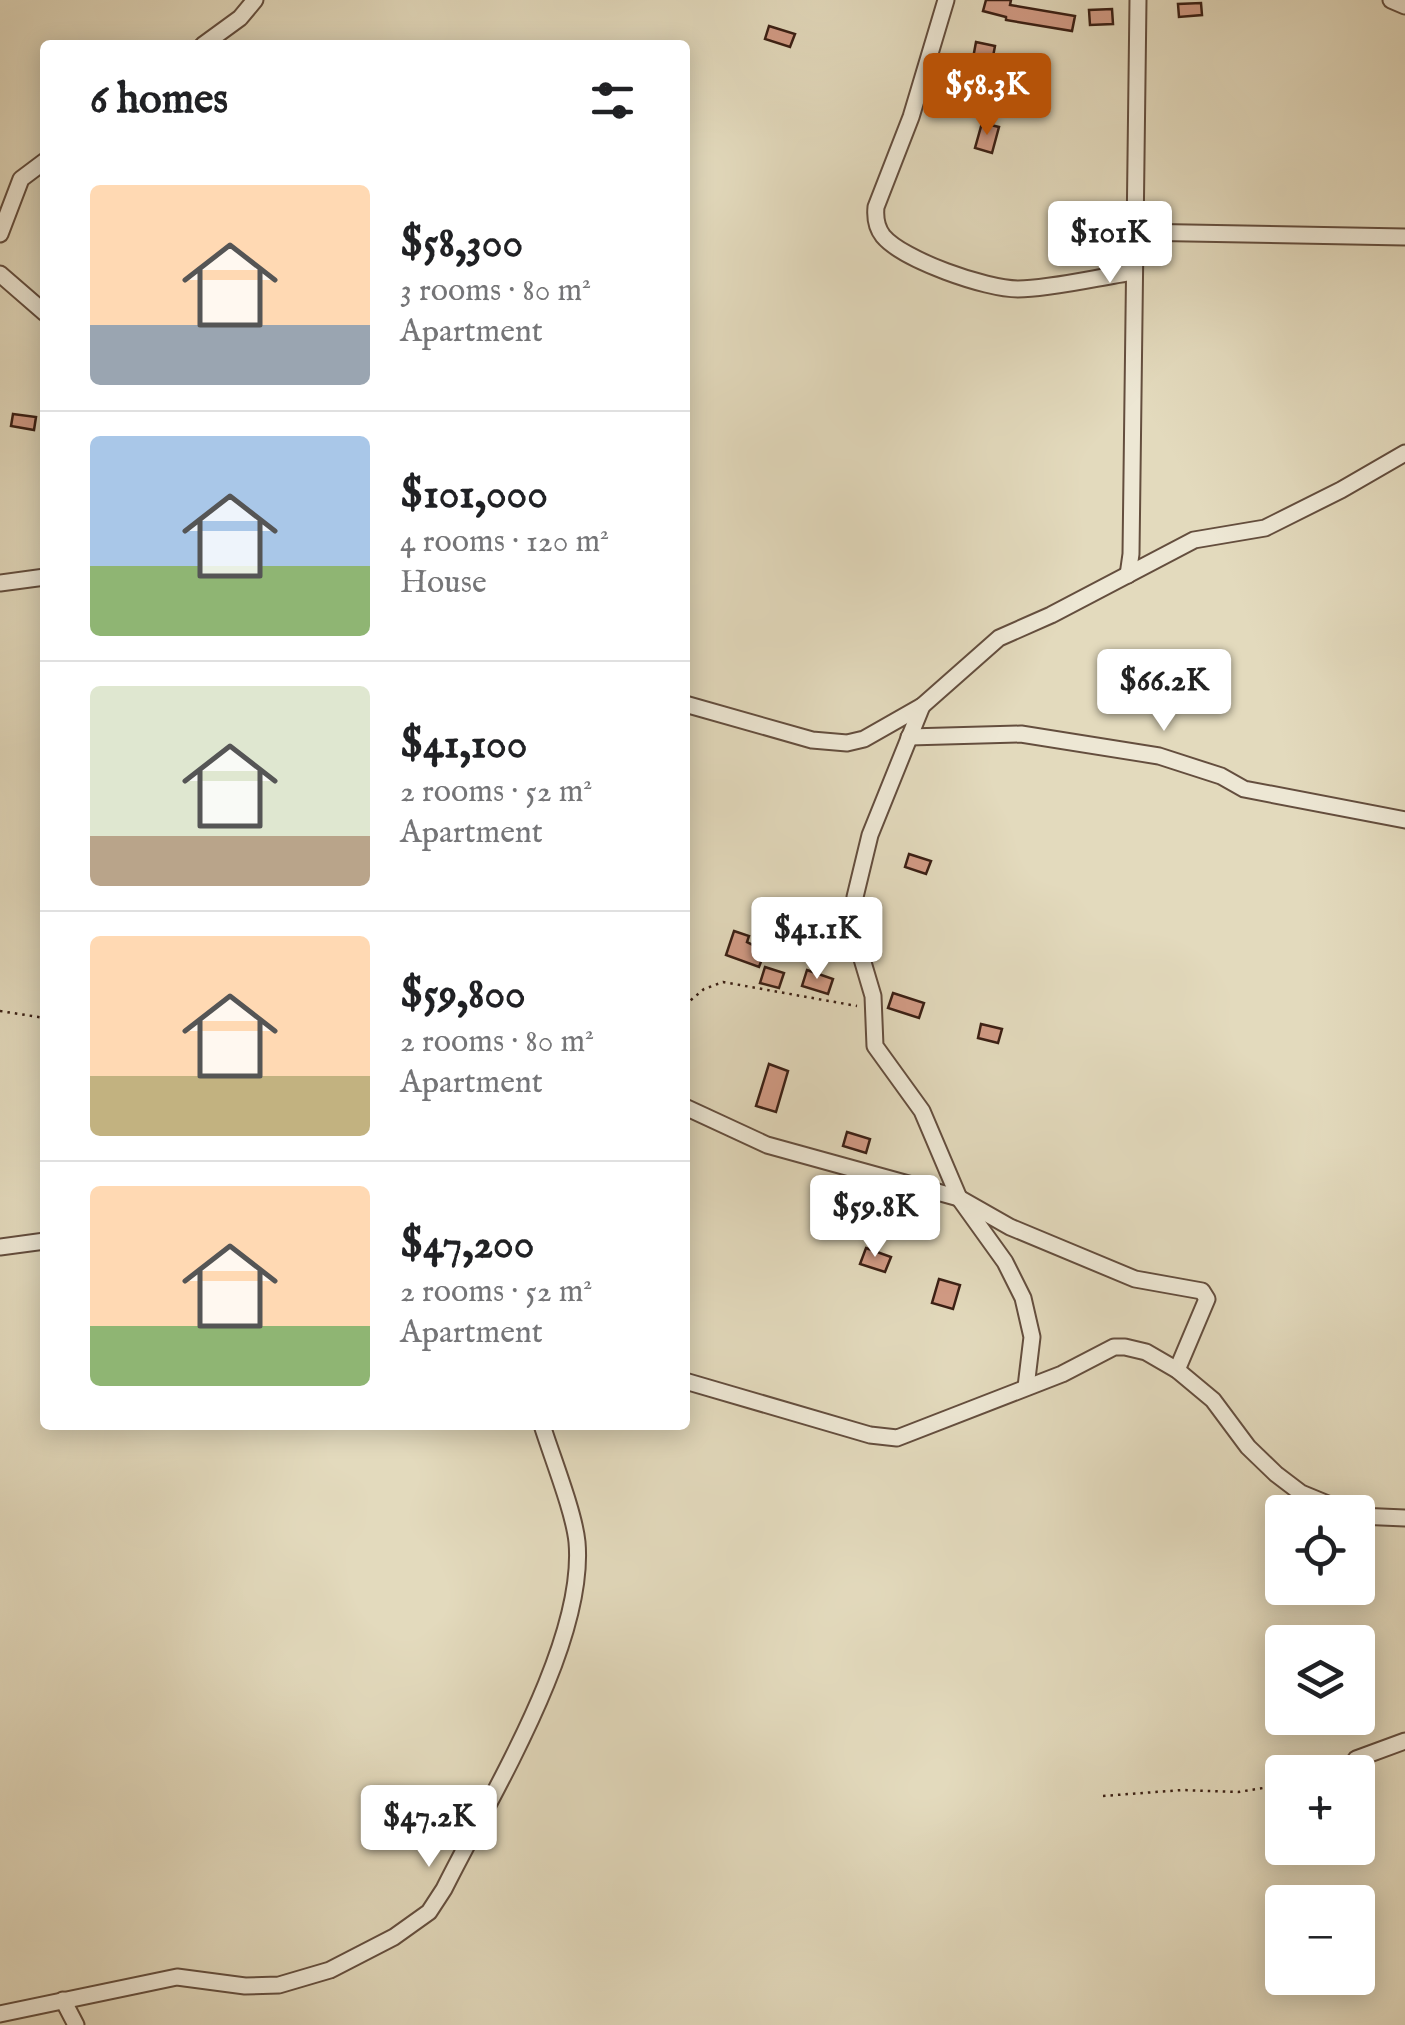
<!DOCTYPE html>
<html lang="en">
<head>
<meta charset="utf-8">
<style>
	:root { --surface:#fff; --page:#f6f6f6; --text:#202124; --muted:#757577; --line:#e0e0e0; --accent:#b45309 }
	body { margin:0; font-family:"IM FELL English",serif; background:var(--page); color:var(--text); height:100vh; display:flex; flex-direction:column; font-size:38px; white-space:nowrap }
	* { box-sizing:border-box; margin:0 }
	p { font-size:32px; color:var(--muted) }
	.icon { flex:none; width:55px; height:55px; fill:none; stroke:currentColor; stroke-width:2; stroke-linecap:round; stroke-linejoin:round }
	.map { position:relative; flex:1; overflow:hidden }
	.panel { position:absolute; left:40px; top:40px; width:650px; height:1390px; display:flex; flex-direction:column; background:var(--surface); border-radius:10px; box-shadow:0 5px 25px #0003 }
	.panel>* { flex:none }
	.tools { position:absolute; left:1265px; top:1495px; display:grid; gap:20px }
	.tools a { display:grid; place-items:center; width:110px; height:110px; border-radius:10px; background:var(--surface); box-shadow:0 5px 25px #0003; font-size:50px }
	.price { position:absolute; translate:-50% -85px; padding:0 22px; border-radius:10px; background:#fff; color:#222; font-size:32px; line-height:65px; filter:drop-shadow(0 2px 5px #0008) }
	.price::after { content:''; position:absolute; left:50%; top:60px; width:30px; height:22px; margin-left:-15px; background:inherit; clip-path:polygon(0 0,100% 0,50% 100%) }
	.price.current { background:var(--accent); color:#fff }
	ul { padding:0; list-style:none }
	li { display:flex; align-items:center; gap:30px; height:250px; padding:0 50px }
	li+li { border-top:2px solid var(--line) }
	li span { display:grid; place-items:center; flex:none; width:280px; height:200px; border-radius:10px; color:#555 }
	li>.icon { margin-inline-start:auto }
	span .icon { width:120px; height:120px; fill:#fffc; stroke-width:1 }
	li b { font-size:42px }
	h2 { display:flex; justify-content:space-between; align-items:center; height:120px; padding:0 50px; font-size:42px }
	.map>svg:first-child { display:block }
	.building { fill:#d29b85; stroke:#3a1f14; stroke-width:2.5 }
	.lines { fill:none; stroke-linecap:round; stroke-linejoin:round }
	.minor-casing { stroke:#644e3e; stroke-width:19 }
	.path { stroke:#3a1f14; stroke-width:2.5; stroke-dasharray:2.5 5; stroke-linecap:butt }
	.minor { stroke:#ede7d4; stroke-width:15 }
</style>
</head>
<body>
<div class="map">
<svg width="1405" height="2025" viewBox="0 0 1405 2025">
	<rect width="100%" height="100%" fill="#e3dabd"/>
	<filter id="stains"><feTurbulence type="fractalNoise" baseFrequency=".002" numOctaves="4"/><feColorMatrix values="0 0 0 0 .2 0 0 0 0 .09 0 0 0 0 .02 0 0 0 .5 -.17"/></filter>
	<radialGradient id="worn" r=".72"><stop offset=".6" stop-color="#630" stop-opacity="0"/><stop offset="1" stop-color="#630" stop-opacity=".3"/></radialGradient>
	<g class="building">
		<polygon points="986,0 1011,0 1010,5 1075,16 1072,31 1006,20 1006,17 983,11"/>
		<polygon points="1201,3 1202,15 1179,17 1178,4"/>
		<polygon points="1112,9 1113,24 1090,25 1089,10"/>
		<polygon points="769,26 795,34 790,47 765,39"/>
		<polygon points="976,42 995,46 989,78 983,77 971,114 963,112"/>
		<polygon points="982,123 999,127 992,153 975,148"/>
		<polygon points="13,414 36,417 34,430 11,426"/>
		<polygon points="909,854 931,861 926,874 905,867"/>
		<polygon points="734,931 749,936 747,942 765,951 759,967 726,955"/>
		<polygon points="765,967 784,973 779,988 760,983"/>
		<polygon points="807,970 833,979 828,994 802,986"/>
		<polygon points="893,993 924,1003 919,1018 888,1008"/>
		<polygon points="981,1024 1002,1029 998,1043 978,1038"/>
		<polygon points="769,1064 788,1071 776,1112 756,1106"/>
		<polygon points="847,1132 870,1139 866,1153 843,1146"/>
		<polygon points="866,1248 891,1257 885,1272 860,1264"/>
		<polygon points="939,1279 960,1285 953,1309 932,1303"/>
	</g>
	<g class="lines">
		<g class="minor-casing">
			<g id="minor">
				<path d="M946,0l-35,117 -35,90c-1,10 0,20 7,29 20,24 103,53 135,53 32,0 81,-12 115,-17"/>
				<polyline points="1391,0 1405,6"/>
				<polyline points="203,45 240,18 255,0"/>
				<polyline points="1133,232 1405,237"/>
				<polyline points="0,234 21,179 45,161"/>
				<polyline points="0,274 45,313"/>
				<polyline points="1128,575 1131,554 1138,0"/>
				<polyline points="0,583 45,577"/>
				<polyline points="685,704 812,740 847,743 864,739 922,706 999,638 1051,615 1194,540 1265,528 1341,490 1405,453"/>
				<polyline points="922,706 870,835 855,897 854,932 873,996 875,1046 922,1111 959,1198 1005,1262 1023,1298 1032,1337 1026,1387"/>
				<polyline points="909,737 1021,734 1159,756 1221,776 1244,789 1405,820"/>
				<polyline points="685,1107 767,1145 959,1198 1010,1227 1135,1279 1202,1291 1207,1299 1177,1370"/>
				<polyline points="0,1247 45,1241"/>
				<polyline points="685,1381 870,1435 897,1438 1062,1374 1114,1347 1125,1347 1146,1352 1177,1370 1213,1400 1248,1447 1276,1474 1301,1493 1347,1512"/>
				<polyline points="1358,1516 1405,1518"/>
				<polyline points="1356,1759 1405,1741"/>
				<polyline points="63,2000 76,2025"/>
				<path d="M0,2014l177,-37 68,9 34,-1 51,-15 64,-33 35,-25 15,-23c45,-91 142,-245 133,-347 -3,-30 -25,-85 -35,-117"/>
			</g>
		</g>
		<g class="path">
			<polyline points="685,1005 704,989 723,982 857,1006"/>
			<polyline points="0,1011 45,1018"/>
			<polyline points="1325,1772 1341,1766"/>
			<polyline points="1103,1796 1182,1790 1238,1792 1282,1785"/>
		</g>
		<use href="#minor" class="minor"/>
	</g>
	<rect width="100%" height="100%" filter="url(#stains)"/>
	<rect width="100%" height="100%" fill="url(#worn)"/>
</svg>
<div class="tools">
<a><svg class="icon" aria-label="locate" viewBox="0 0 24 24"><circle cx="12" cy="12" r="6"/><path d="M12 2v4M12 18v4M2 12h4M18 12h4"/></svg></a>
<a><svg class="icon" aria-label="layers" viewBox="0 0 24 24"><path d="M12 4l9 5-9 5-9-5zM3 14l9 5 9-5"/></svg></a>
<a>+</a>
<a>−</a>
</div>
<b class="price current" style="left:987px;top:138px">$58.3K</b>
<b class="price" style="left:1110px;top:286px">$101K</b>
<b class="price" style="left:1164px;top:734px">$66.2K</b>
<b class="price" style="left:817px;top:982px">$41.1K</b>
<b class="price" style="left:875px;top:1260px">$59.8K</b>
<b class="price" style="left:429px;top:1870px">$47.2K</b>
<section class="panel">
<h2>6 homes<svg class="icon" aria-label="filters" viewBox="0 0 24 24"><path d="M4 7h16M4 17h16"/><circle cx="9" cy="7" r="2"/><circle cx="15" cy="17" r="2"/></svg></h2>
<ul>
<li><span style="background:linear-gradient(#ffd9b3 70%,#9aa5b1 0)"><svg class="icon" aria-label="home" viewBox="0 0 24 24"><path d="M3 11l9-7 9 7M6 9v11h12V9"/></svg></span><div><b>$58,300</b><p>3 rooms · 80 m²</p><p>Apartment</p></div></li>
<li><span style="background:linear-gradient(#a9c7e8 65%,#8fb573 0)"><svg class="icon" aria-label="home" viewBox="0 0 24 24"><path d="M3 11l9-7 9 7M6 9v11h12V9"/></svg></span><div><b>$101,000</b><p>4 rooms · 120 m²</p><p>House</p></div></li>
<li><span style="background:linear-gradient(#dfe7d0 75%,#b9a48a 0)"><svg class="icon" aria-label="home" viewBox="0 0 24 24"><path d="M3 11l9-7 9 7M6 9v11h12V9"/></svg></span><div><b>$41,100</b><p>2 rooms · 52 m²</p><p>Apartment</p></div></li>
<li><span style="background:linear-gradient(#ffd9b3 70%,#c2b280 0)"><svg class="icon" aria-label="home" viewBox="0 0 24 24"><path d="M3 11l9-7 9 7M6 9v11h12V9"/></svg></span><div><b>$59,800</b><p>2 rooms · 80 m²</p><p>Apartment</p></div></li>
<li><span style="background:linear-gradient(#ffd9b3 70%,#8fb573 0)"><svg class="icon" aria-label="home" viewBox="0 0 24 24"><path d="M3 11l9-7 9 7M6 9v11h12V9"/></svg></span><div><b>$47,200</b><p>2 rooms · 52 m²</p><p>Apartment</p></div></li>
</ul>
</section>
</div>
</body>
</html>
